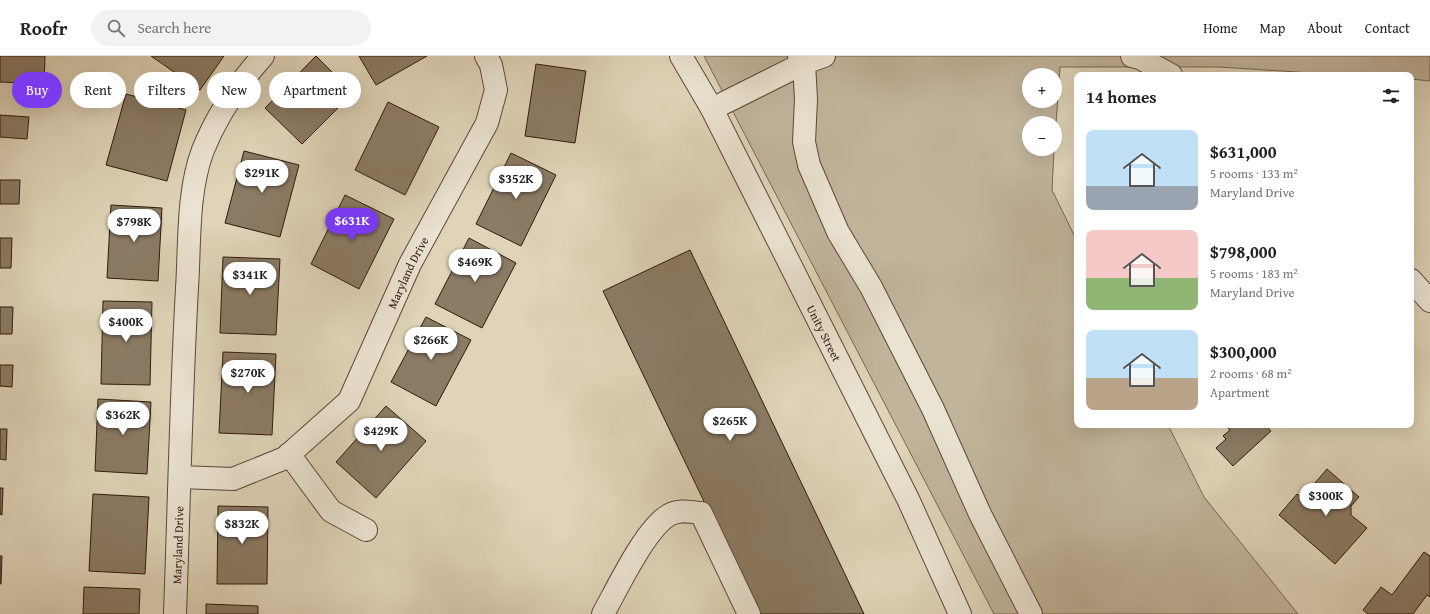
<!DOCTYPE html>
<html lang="en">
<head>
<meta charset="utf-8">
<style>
	:root { --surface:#fff; --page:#f2f2f2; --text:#202124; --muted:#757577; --line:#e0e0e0; --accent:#7c3aed }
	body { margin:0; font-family:"Gentium Book Plus",serif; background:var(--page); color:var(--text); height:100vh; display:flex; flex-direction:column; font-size:15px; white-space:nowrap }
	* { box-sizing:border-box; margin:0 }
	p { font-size:13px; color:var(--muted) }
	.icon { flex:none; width:22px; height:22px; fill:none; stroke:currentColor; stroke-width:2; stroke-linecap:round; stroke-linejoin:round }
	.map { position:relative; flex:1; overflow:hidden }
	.panel { position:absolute; left:1074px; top:16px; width:340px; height:356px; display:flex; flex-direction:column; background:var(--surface); border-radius:8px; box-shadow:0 4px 16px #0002 }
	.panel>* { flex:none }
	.banner { position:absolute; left:12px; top:16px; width:380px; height:36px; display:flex; gap:8px }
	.buttons { position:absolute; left:1022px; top:12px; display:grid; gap:8px }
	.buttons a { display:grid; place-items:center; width:40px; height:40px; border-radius:50%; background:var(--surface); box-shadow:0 4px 16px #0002; font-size:20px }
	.price { position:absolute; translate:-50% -34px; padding:0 9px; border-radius:14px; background:#fff; color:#222; font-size:13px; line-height:26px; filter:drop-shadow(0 1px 2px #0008) }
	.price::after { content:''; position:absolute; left:50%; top:24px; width:12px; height:9px; margin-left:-6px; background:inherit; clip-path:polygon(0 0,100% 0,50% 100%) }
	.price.on { background:var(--accent); color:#fff }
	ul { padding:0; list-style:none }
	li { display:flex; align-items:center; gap:12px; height:100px; padding:0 12px }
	li span { display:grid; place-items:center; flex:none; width:112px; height:80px; border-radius:8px; color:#555 }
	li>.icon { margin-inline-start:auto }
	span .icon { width:48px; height:48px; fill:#fffc; stroke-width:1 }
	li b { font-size:17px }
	h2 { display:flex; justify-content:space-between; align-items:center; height:48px; padding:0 12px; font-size:17px }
	.pill { padding:0 14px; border-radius:18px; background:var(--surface); box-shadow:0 4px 16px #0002; font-size:14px; line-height:36px }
	.pill.on { background:var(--accent); color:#fff }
	header { display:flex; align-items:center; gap:24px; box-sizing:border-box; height:56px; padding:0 20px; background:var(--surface); border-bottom:1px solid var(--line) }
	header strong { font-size:19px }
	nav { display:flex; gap:22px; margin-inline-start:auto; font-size:14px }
	.search { width:280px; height:36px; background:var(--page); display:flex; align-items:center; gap:10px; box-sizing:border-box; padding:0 14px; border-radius:22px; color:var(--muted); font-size:15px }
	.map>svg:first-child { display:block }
	.green { fill:#c1b49b; stroke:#796754; fill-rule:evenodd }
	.building { fill:#8b7b65; stroke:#311a0c }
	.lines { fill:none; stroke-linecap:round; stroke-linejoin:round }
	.minor-casing { stroke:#5c4837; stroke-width:24 }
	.minor { stroke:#eae3d1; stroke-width:22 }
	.labels { text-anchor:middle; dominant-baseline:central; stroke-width:4; stroke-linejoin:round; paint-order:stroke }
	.street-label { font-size:12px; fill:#311a0c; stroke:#eae3d1 }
</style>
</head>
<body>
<header>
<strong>Roofr</strong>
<div class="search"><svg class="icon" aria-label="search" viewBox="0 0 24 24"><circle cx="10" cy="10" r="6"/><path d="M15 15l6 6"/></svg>Search here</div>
<nav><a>Home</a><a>Map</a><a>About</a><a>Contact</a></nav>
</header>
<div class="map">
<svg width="1430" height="558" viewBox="0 0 1430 558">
	<rect width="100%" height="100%" fill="#dfd4b8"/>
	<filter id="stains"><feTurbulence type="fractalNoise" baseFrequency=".005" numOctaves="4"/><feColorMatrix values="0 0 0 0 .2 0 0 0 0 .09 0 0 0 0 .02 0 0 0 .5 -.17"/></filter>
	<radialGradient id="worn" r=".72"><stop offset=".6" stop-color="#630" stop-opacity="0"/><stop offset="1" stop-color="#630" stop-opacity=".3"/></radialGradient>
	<path class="green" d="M704,0h726v25l-19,-2v-4h-67l-126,-8h-158l-5,71v-15h-26v26h25l-2,41 25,51v184h91l36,72 94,117h-304zM1029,19h26v26h-26z"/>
	<g class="building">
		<polygon points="0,0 45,0 44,28 0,26"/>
		<polygon points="151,0 224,0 200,34"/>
		<polygon points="316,0 353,37 302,88 265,52"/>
		<polygon points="359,0 427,0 376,29"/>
		<polygon points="536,8 586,15 575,87 525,80"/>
		<polygon points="126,38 186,54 167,125 106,109"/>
		<polygon points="388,46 439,71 405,139 355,114"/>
		<polygon points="0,59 29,61 27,83 0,81"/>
		<polygon points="244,95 299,109 280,181 225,167"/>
		<polygon points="511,97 556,119 521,190 476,168"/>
		<polygon points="0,124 20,124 19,148 0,148"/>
		<polygon points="345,139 394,163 359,233 311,208"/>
		<polygon points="111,149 162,152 158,225 107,222"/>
		<polygon points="0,182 12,182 11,212 0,212"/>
		<polygon points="469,182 516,207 482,272 435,248"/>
		<polygon points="690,194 864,558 758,558 603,235"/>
		<polygon points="223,201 280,203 276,279 220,277"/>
		<polygon points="103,245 152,246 150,329 101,328"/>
		<polygon points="0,251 13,251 12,278 0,278"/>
		<polygon points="426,261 471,284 436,350 391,326"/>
		<polygon points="223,296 276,298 272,379 219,377"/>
		<polygon points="0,309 13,309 12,331 0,330"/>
		<polygon points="98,343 151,346 147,418 95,415"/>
		<polygon points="386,350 426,385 376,442 336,406"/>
		<polygon points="1225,369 1265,369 1271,375 1233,410 1216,392 1226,383 1223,380 1230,374"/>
		<polygon points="0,373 7,373 6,404 0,403"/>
		<polygon points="1327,413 1359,441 1351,450 1351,459 1367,472 1335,508 1279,459 1297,438 1302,442"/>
		<polygon points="0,432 3,432 2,459 0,458"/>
		<polygon points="93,438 149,441 145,518 89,515"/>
		<polygon points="218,450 268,451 267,528 217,528"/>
		<polygon points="1424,496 1430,500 1430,541 1427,539 1413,558 1368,558 1363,554 1381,531 1392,539"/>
		<polygon points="0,500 2,500 1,528 0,528"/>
		<polygon points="84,531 140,533 139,558 83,558"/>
		<polygon points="206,548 258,550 258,558 206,558"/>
	</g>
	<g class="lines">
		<g class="minor-casing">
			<g id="minor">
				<path id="s1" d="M681,0l31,53 196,390 52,115"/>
				<polyline points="799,0 804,7 806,43 804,86 809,109 838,176 871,231 933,353 980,458 1031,558"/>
				<polyline points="1132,0 1140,2 1171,19"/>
				<polyline points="712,53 804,7 824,0"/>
				<polyline points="1411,224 1430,245"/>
				<polyline points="289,398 331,455 366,474"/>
				<path id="s2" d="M180,421l53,2 52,-21 64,-57 61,-137 77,-141 9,-33 -5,-25 -5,-9"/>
				<path id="s3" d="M175,558c4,-109 6,-218 12,-326 3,-45 0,-96 16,-138 14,-35 35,-66 60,-94"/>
				<path d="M603,558c14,-25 42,-85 66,-99 10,-6 21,-3 32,-2l48,101"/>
			</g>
		</g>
		<use href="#minor" class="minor"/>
	</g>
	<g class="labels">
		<g class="street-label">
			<text stroke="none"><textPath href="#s2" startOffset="336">Maryland Drive</textPath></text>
			<text stroke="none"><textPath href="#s1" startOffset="312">Unity Street</textPath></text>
			<text stroke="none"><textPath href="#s3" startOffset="69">Maryland Drive</textPath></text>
		</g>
	</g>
	<rect width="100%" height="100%" filter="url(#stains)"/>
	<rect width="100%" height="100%" fill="url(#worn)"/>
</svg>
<div class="buttons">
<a>+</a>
<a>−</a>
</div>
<b class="price" style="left:262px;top:138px">$291K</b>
<b class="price" style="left:516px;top:144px">$352K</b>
<b class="price on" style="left:352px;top:186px">$631K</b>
<b class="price" style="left:134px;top:187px">$798K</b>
<b class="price" style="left:475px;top:227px">$469K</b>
<b class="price" style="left:250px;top:240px">$341K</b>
<b class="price" style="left:126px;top:287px">$400K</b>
<b class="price" style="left:431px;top:305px">$266K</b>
<b class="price" style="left:248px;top:338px">$270K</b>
<b class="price" style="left:123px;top:380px">$362K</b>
<b class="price" style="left:730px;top:386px">$265K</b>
<b class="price" style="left:381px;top:396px">$429K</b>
<b class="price" style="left:1326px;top:461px">$300K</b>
<b class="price" style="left:242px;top:489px">$832K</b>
<div class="banner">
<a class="pill on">Buy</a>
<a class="pill">Rent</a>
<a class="pill">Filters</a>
<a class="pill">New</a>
<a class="pill">Apartment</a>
</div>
<section class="panel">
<h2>14 homes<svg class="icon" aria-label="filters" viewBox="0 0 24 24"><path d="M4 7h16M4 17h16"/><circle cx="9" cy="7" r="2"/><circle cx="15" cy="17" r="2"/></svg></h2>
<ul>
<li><span style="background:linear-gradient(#bfe0f5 70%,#9aa5b1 0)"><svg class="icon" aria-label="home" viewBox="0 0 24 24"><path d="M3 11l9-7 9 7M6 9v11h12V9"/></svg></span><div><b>$631,000</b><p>5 rooms · 133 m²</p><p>Maryland Drive</p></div></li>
<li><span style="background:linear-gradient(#f6c9c9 60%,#8fb573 0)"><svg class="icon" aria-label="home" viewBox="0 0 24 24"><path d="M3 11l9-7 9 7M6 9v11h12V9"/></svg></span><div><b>$798,000</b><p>5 rooms · 183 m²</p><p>Maryland Drive</p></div></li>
<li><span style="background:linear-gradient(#bfe0f5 60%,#b9a48a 0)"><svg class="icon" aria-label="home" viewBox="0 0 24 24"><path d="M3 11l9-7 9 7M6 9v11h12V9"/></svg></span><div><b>$300,000</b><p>2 rooms · 68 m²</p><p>Apartment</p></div></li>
</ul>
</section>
</div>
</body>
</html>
